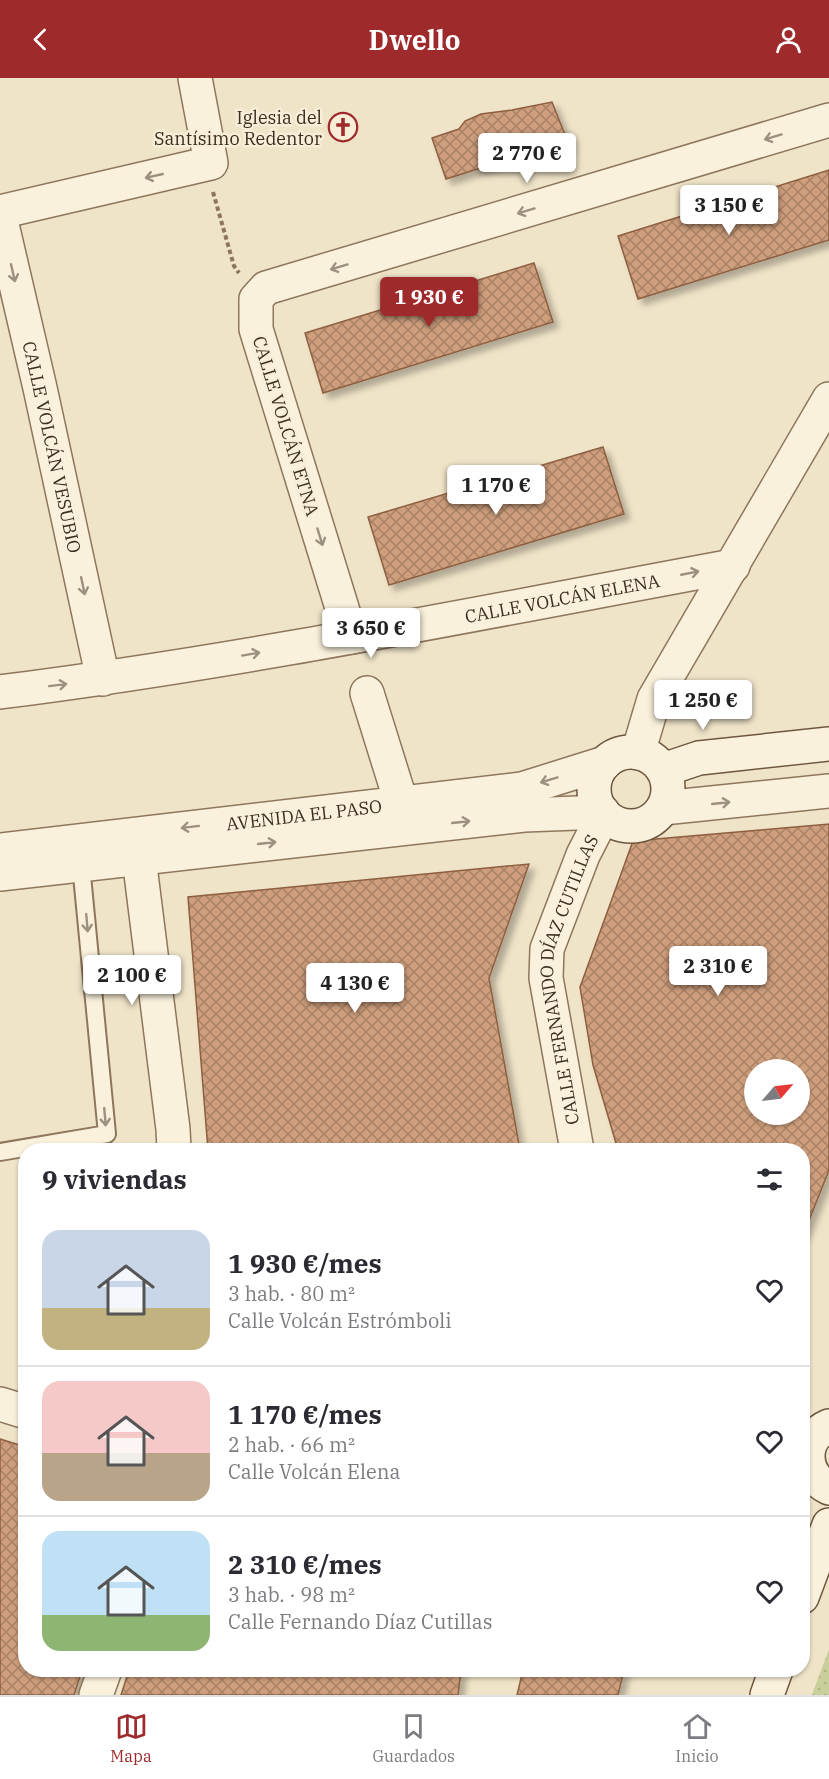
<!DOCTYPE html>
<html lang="es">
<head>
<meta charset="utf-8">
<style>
	:root { --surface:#fff; --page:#f7f7f7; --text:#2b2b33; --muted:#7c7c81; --line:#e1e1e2; --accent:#9e2a2b }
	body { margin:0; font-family:"IBM Plex Serif",serif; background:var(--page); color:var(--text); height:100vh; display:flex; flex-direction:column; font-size:22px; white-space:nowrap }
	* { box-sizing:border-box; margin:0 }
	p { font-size:20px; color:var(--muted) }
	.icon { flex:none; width:33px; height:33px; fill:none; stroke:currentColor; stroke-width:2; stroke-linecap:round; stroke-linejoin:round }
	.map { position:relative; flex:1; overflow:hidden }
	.details { position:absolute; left:18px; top:1065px; width:792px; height:534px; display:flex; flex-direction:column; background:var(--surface); border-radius:24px; box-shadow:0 2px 4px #0004 }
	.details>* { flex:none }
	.needle { width:39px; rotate:62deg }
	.controls { position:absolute; left:744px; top:981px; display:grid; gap:12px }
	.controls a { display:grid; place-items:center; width:66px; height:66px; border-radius:50%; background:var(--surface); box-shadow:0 2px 4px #0004; font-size:30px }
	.price { position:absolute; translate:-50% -51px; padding:0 14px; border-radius:6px; background:#fff; color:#222; font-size:20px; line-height:39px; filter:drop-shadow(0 2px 3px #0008) }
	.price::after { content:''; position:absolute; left:50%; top:36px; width:18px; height:14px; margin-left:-9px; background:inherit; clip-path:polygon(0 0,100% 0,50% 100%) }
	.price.selected { background:var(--accent); color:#fff }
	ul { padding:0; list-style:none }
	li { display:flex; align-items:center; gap:18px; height:150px; padding:0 24px }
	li+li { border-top:2px solid var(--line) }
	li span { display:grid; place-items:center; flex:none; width:168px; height:120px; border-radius:18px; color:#555 }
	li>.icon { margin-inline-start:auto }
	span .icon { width:72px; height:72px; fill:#fffc; stroke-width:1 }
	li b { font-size:26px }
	h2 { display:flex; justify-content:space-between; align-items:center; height:72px; padding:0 24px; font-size:26px }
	header { display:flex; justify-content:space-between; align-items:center; height:78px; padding:0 24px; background:var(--accent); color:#fff; font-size:27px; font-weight:800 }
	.menu { display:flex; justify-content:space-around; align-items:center; height:84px; border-top:2px solid var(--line); background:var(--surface); font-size:16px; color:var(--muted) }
	.menu a { display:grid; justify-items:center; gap:3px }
	.menu .selected { color:var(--accent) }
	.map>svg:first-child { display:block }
	.grass { fill:url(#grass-dots) }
	.building { fill:url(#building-cross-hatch); stroke:#8d5f41; stroke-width:1.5; fill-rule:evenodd; filter:url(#shadow) }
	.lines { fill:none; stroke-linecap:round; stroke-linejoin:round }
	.lane-casing { stroke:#8d765c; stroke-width:20 }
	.street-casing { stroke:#8d765c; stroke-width:36 }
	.secondary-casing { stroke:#6f573f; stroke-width:36 }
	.path { stroke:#8d765c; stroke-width:4; stroke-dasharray:4.5 3; stroke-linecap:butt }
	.lane { stroke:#faf1dc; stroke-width:16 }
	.street { stroke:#faf1dc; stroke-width:33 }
	.secondary { stroke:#faf1dc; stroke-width:33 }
	.oneway { stroke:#9c907e }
	.labels { text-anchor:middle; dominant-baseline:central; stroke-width:5; stroke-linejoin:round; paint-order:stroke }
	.poi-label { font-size:18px; fill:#3d2e20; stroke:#f7eed8; text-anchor:end }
	.street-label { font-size:18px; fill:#3d2e20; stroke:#f7eed8 }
</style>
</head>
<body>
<header><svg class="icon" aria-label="back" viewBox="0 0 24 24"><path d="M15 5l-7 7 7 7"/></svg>Dwello<svg class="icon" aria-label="person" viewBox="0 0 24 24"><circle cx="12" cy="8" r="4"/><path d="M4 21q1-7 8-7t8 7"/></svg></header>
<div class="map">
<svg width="829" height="1617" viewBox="0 0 829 1617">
	<defs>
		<pattern id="grass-dots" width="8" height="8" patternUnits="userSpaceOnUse" patternTransform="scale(1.5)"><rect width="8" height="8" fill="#c9cf9b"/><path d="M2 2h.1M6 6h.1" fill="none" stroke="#aeb285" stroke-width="1.8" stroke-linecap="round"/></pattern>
		<pattern id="building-cross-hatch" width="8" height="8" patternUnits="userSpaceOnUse" patternTransform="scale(1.5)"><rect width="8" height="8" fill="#cf9f7d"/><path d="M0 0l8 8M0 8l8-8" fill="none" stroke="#a98266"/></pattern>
		<filter id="shadow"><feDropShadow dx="5.5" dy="5.5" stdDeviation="3" flood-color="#0004"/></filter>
	</defs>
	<rect width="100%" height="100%" fill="#f0e4c8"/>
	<polygon class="grass" points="829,1571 829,1617 812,1617"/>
	<g class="building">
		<polygon points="552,24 569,67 507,87 506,82 446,101 432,60 459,51 465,43 481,36 512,32"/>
		<polygon points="829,92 829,162 638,221 618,158"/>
		<polygon points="534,185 553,244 323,315 305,255"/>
		<polygon points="603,369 624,436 389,507 368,439"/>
		<path d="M829,746v346l-27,68v-88h-184l-25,-85 -13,-78 53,-146zM754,992h46v44h-46z"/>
		<polygon points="529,786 489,900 520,1072 208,1072 188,819"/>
		<polygon points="0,1361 26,1369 26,1592 82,1592 74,1617 0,1617"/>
		<polygon points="129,1592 461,1592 458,1617 121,1617"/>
		<polygon points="523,1592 624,1592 618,1617 517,1617"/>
	</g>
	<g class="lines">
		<g class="lane-casing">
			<polyline id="lane" points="0,1074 107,1056 81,787"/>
		</g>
		<g class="street-casing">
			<g id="street">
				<polyline points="0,134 211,85 195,0"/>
				<path id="s1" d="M0,138l40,172 63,291"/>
				<polyline points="351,559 256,251 256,221 266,210 829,42"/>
				<path id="s2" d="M0,614c246,-31 489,-81 733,-126"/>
				<polyline points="367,615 401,724"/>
				<polyline points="638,675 654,621 829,321"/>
				<polyline points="663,730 829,713"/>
				<path id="s3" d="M0,772l522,-61 83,-26"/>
				<polyline points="139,780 173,1051 174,1072"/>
				<polyline points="0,796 524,737 603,734"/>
				<path id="s4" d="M577,1072l-31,-172 1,-29 36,-94 21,-41"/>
				<polyline points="0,1326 26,1334"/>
				<polyline points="96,1617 105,1592"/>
			</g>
		</g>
		<g class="secondary-casing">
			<g id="secondary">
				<circle cx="631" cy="711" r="37"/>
				<polyline points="663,692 699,680 829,666"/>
				<path d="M829,1348c-29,12 -27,49 0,62"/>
				<polyline points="802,1519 829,1447"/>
				<polyline points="767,1617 776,1592"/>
			</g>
		</g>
		<polyline class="path" points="213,114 234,188 239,195"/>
		<use href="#lane" class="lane"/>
		<use href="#street" class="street"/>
		<use href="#secondary" class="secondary"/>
	</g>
	<defs><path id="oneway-shaft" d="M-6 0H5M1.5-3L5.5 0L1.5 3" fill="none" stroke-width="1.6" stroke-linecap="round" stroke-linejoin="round" transform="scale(1.5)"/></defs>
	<g class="oneway">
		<use href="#oneway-shaft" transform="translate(773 59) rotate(163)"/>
		<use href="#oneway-shaft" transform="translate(154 98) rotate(167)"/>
		<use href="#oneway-shaft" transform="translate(526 133) rotate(163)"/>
		<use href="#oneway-shaft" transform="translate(339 189) rotate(163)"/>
		<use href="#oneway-shaft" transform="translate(13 195) rotate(77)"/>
		<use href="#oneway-shaft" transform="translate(320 459) rotate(73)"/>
		<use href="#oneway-shaft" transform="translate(690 495) rotate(-11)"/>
		<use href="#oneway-shaft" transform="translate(83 508) rotate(78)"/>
		<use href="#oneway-shaft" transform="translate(251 576) rotate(-10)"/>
		<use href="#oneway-shaft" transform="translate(58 607) rotate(-7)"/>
		<use href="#oneway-shaft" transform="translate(549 702) rotate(163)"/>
		<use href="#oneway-shaft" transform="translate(721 725) rotate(-6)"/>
		<use href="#oneway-shaft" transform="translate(461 744) rotate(-6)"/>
		<use href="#oneway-shaft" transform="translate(190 749) rotate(173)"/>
		<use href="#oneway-shaft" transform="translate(267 765) rotate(-6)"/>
		<use href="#oneway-shaft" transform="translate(87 845) rotate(85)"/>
		<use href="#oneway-shaft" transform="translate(105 1039) rotate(85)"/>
	</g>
	<defs>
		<g id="church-ring" transform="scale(1.5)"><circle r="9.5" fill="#f7eed8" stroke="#9e2a2b" stroke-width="1.5"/><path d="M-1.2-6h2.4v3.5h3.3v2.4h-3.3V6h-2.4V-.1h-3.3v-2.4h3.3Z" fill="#9e2a2b"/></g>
	</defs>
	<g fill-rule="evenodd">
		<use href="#church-ring" x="343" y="49"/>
	</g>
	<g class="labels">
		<g class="poi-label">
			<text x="322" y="39">Iglesia del<tspan x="322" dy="21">Santísimo Redentor</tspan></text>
		</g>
		<g class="street-label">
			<text transform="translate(286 348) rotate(73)">CALLE VOLCÁN ETNA</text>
			<text stroke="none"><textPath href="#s1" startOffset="237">CALLE VOLCÁN VESUBIO</textPath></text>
			<text stroke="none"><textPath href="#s2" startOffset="570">CALLE VOLCÁN ELENA</textPath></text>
			<text stroke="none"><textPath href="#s3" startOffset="306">AVENIDA EL PASO</textPath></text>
			<text stroke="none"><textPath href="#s4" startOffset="176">CALLE FERNANDO DÍAZ CUTILLAS</textPath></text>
		</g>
	</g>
</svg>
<div class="controls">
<a><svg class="needle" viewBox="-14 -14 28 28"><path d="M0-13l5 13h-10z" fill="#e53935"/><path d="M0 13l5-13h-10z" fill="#7c7c81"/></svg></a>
</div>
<b class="price" style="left:527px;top:106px">2 770 €</b>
<b class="price" style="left:729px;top:158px">3 150 €</b>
<b class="price selected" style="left:429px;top:250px">1 930 €</b>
<b class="price" style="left:496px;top:438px">1 170 €</b>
<b class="price" style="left:371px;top:581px">3 650 €</b>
<b class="price" style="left:703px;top:653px">1 250 €</b>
<b class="price" style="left:718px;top:919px">2 310 €</b>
<b class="price" style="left:132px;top:928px">2 100 €</b>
<b class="price" style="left:355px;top:936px">4 130 €</b>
<section class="details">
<h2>9 viviendas<svg class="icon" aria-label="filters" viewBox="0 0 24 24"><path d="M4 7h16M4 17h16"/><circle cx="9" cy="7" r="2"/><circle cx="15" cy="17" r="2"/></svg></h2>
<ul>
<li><span style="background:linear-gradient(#c9d6e8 65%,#c2b280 0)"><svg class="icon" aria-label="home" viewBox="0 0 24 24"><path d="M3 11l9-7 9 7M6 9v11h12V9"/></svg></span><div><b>1 930 €/mes</b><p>3 hab. · 80 m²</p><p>Calle Volcán Estrómboli</p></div><svg class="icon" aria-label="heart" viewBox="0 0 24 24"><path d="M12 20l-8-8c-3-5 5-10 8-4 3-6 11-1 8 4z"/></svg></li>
<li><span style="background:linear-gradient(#f6c9c9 60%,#b9a48a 0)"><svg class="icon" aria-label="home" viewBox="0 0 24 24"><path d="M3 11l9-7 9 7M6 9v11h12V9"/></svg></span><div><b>1 170 €/mes</b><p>2 hab. · 66 m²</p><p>Calle Volcán Elena</p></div><svg class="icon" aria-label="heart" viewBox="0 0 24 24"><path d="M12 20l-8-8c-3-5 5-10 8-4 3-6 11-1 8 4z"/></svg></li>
<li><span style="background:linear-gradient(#bfe0f5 70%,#8fb573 0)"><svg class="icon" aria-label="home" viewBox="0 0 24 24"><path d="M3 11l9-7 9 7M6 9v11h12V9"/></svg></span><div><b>2 310 €/mes</b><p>3 hab. · 98 m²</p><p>Calle Fernando Díaz Cutillas</p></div><svg class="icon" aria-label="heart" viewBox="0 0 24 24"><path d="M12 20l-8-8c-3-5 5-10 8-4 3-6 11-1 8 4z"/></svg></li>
</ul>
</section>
</div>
<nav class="menu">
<a class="selected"><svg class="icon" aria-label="map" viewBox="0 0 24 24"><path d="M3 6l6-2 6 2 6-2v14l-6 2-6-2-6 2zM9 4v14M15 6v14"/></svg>Mapa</a>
<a><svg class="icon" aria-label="saved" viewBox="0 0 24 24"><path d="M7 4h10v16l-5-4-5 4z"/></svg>Guardados</a>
<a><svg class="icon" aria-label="home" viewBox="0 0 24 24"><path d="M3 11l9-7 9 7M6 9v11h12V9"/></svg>Inicio</a>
</nav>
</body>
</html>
